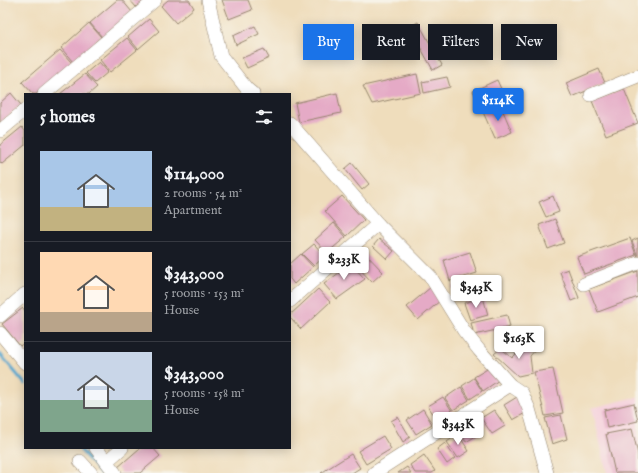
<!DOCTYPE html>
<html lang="en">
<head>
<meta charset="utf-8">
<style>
	:root { --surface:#171b24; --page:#20242c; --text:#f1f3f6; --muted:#9ea1a6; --line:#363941; --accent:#1a73e8 }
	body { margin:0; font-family:"IM FELL English",serif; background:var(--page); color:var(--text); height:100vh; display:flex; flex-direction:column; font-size:15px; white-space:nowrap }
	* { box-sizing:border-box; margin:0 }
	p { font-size:13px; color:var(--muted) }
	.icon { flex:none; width:22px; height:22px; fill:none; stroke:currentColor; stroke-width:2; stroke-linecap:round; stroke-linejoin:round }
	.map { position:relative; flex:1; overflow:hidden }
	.sheet { position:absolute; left:24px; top:93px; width:267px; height:356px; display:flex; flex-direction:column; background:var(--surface); border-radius:0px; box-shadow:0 2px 10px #0003 }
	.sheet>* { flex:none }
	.banner { position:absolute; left:303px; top:24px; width:275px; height:36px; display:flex; gap:8px }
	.price { position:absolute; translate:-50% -34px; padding:0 9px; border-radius:4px; background:#fff; color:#222; font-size:13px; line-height:26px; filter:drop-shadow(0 1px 2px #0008) }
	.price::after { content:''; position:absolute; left:50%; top:24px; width:12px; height:9px; margin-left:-6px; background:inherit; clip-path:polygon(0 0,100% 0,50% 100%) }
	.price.current { background:var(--accent); color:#fff }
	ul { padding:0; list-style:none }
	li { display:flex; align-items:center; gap:12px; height:100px; padding:0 16px }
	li+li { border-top:1px solid var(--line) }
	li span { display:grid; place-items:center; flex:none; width:112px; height:80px; border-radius:0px; color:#555 }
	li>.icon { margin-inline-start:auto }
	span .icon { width:48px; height:48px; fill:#fffc; stroke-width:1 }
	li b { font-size:17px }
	h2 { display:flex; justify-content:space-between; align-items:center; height:48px; padding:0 16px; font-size:17px }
	.chip { padding:0 14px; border-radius:0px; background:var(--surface); box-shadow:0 2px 10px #0003; font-size:14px; line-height:36px }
	.chip.current { background:var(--accent); color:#fff }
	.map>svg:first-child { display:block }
	.built { fill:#f5cfdc }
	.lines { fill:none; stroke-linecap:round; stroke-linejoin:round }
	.stream { stroke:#54a8d0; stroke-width:3 }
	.building { fill:#e5aac6 }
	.street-casing { stroke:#95846d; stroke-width:14 }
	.street { stroke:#fff; stroke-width:13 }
</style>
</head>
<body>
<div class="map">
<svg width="638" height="473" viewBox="0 0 638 473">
	<rect width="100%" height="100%" fill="#f7f3e8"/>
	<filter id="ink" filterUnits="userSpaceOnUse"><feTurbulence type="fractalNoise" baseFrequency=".025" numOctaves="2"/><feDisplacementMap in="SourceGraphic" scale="8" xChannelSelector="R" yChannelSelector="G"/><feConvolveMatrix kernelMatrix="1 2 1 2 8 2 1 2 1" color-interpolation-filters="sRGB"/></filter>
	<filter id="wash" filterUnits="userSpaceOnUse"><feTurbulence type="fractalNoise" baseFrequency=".012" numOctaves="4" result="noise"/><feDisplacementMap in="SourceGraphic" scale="16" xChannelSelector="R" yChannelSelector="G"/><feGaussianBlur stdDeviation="0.9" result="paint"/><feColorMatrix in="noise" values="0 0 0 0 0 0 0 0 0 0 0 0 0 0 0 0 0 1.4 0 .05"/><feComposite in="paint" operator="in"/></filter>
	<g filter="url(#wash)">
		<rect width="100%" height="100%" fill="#efddbc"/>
		<polygon class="built" points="632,398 638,398 638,473 607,473 592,408"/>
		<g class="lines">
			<g class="stream">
				<polyline points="0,354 25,384"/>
				<polyline points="79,448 100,473"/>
			</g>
		</g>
		<g id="blocks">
			<g class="building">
				<polygon points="117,0 122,0 132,12 102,37 90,23"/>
				<polygon points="130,0 145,0 136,7"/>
				<polygon points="168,0 189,0 194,8 176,23 161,6"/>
				<polygon points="222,0 248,0 252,10 229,19"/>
				<polygon points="149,19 159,31 138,49 128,37"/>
				<polygon points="418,22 442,65 433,70 409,27"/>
				<polygon points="89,23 101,37 73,62 61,48"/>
				<polygon points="255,26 259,34 236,45 233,36"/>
				<polygon points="127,38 137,50 110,72 100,60"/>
				<polygon points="264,49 269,58 247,68 242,58"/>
				<polygon points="60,50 72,63 36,94 33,94 22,82"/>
				<polygon points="99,62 108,72 95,83 86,73"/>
				<polygon points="599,69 605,83 572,97 566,83"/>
				<polygon points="85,74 97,87 89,94 60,94"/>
				<polygon points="417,74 421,93 372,104 363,86"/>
				<polygon points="447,77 450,87 424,93 422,82"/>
				<polygon points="497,80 506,100 482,110 473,91"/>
				<polygon points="624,89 638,123 606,135 592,101"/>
				<polygon points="11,93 21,105 0,123 0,103"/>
				<polygon points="337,93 341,113 299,122 295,103"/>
				<polygon points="500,104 512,132 495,139 483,112"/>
				<polygon points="22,127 25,131 25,145 2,164 0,162 0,145"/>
				<polygon points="352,163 369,184 362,190 345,169"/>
				<polygon points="342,196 364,220 347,236 325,211"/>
				<polygon points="553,196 559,212 546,217 539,202"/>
				<polygon points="555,219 564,243 548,249 539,225"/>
				<polygon points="334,223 346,237 327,253 315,240"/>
				<polygon points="630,238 636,255 584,274 577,257"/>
				<polygon points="638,238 638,257 632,241"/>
				<polygon points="379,239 394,251 387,259 373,246"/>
				<polygon points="314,244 325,256 314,266 302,254"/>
				<polygon points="364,252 383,272 372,282 353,262"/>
				<polygon points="470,252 477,273 450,281 444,260"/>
				<polygon points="301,254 313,267 294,284 290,279 290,264"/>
				<polygon points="351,264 365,279 337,299 324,284"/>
				<polygon points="568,269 579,298 571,301 560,272"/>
				<polygon points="638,271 638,297 598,312 589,289"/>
				<polygon points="475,279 480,293 457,299 452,286"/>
				<polygon points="431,287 442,299 418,320 407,307"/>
				<polygon points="318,289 330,302 301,329 290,317 290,315"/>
				<polygon points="483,297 488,315 470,320 464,303"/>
				<polygon points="23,308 25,311 25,342 20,346 2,324"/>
				<polygon points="507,315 510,327 474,335 471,323"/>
				<polygon points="529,341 537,348 530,356 532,373 518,376 494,354 501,348 512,358"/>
				<polygon points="489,368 499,380 483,391 474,377"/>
				<polygon points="553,369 563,413 545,416 534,372"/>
				<polygon points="474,378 482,391 470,399 462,386"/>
				<polygon points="461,387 469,400 453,410 445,398"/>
				<polygon points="443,397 452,411 437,420 428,406"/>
				<polygon points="517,397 527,412 513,420 504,405"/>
				<polygon points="634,403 638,421 607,428 604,410"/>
				<polygon points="423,409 432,424 416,434 407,420"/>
				<polygon points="494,410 505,426 492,434 481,418"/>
				<polygon points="561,415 567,439 552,444 545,418"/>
				<polygon points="398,417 410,437 403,442 391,421"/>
				<polygon points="474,423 481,433 466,442 460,433"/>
				<polygon points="632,429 638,454 638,473 615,473 606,434"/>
				<polygon points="458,434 469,451 458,458 447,442"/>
				<polygon points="383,436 391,449 366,464 358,451"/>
				<polygon points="445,443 455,458 447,464 437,449"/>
				<polygon points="140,448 153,448 160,456 140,473 121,473 117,468"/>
				<polygon points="351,454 360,468 352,473 321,473"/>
				<polygon points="424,455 435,471 432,473 415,473 410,465"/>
				<polygon points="407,467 411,473 398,473"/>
			</g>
		</g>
	</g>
	<g filter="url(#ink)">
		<use href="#blocks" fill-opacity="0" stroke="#95846d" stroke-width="1"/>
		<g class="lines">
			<g class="street-casing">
				<g id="street">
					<polyline points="208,0 221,56 247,89 253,94"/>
					<polyline points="44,94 155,0"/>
					<polyline points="591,95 638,76"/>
					<polyline points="290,123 378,224 430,276 464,331 479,350 510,385 522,393 529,409 547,473"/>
					<polyline points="0,131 25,110"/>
					<polyline points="584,284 638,263"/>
					<polyline points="290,301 378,224"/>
					<polyline points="0,316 25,294"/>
					<polyline points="0,333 25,363"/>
					<polyline points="96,448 115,473"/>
					<polyline points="80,461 91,473"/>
					<polyline points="107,461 122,448"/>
					<polyline points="374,473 510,385"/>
				</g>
			</g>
			<use href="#street" class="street"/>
		</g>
	</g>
</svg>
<b class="price current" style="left:498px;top:122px">$114K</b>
<b class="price" style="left:344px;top:281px">$233K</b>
<b class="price" style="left:476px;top:309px">$343K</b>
<b class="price" style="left:519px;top:360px">$163K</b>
<b class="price" style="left:458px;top:446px">$343K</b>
<div class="banner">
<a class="chip current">Buy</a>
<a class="chip">Rent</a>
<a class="chip">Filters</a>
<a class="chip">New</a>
</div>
<section class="sheet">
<h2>5 homes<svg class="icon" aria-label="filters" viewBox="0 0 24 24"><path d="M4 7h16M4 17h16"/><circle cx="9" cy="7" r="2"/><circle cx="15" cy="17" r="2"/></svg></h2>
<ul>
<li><span style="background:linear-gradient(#a9c7e8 70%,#c2b280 0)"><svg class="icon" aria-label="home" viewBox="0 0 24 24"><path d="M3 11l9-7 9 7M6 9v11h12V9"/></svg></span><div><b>$114,000</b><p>2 rooms · 54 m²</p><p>Apartment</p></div></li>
<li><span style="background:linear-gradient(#ffd9b3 75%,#b9a48a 0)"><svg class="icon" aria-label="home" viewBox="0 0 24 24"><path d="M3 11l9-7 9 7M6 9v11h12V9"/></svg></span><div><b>$343,000</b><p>5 rooms · 153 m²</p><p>House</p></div></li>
<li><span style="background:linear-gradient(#c9d6e8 60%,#7fa58c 0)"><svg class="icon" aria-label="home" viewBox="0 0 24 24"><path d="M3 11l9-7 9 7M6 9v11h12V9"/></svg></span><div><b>$343,000</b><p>5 rooms · 158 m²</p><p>House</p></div></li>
</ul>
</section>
</div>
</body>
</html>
